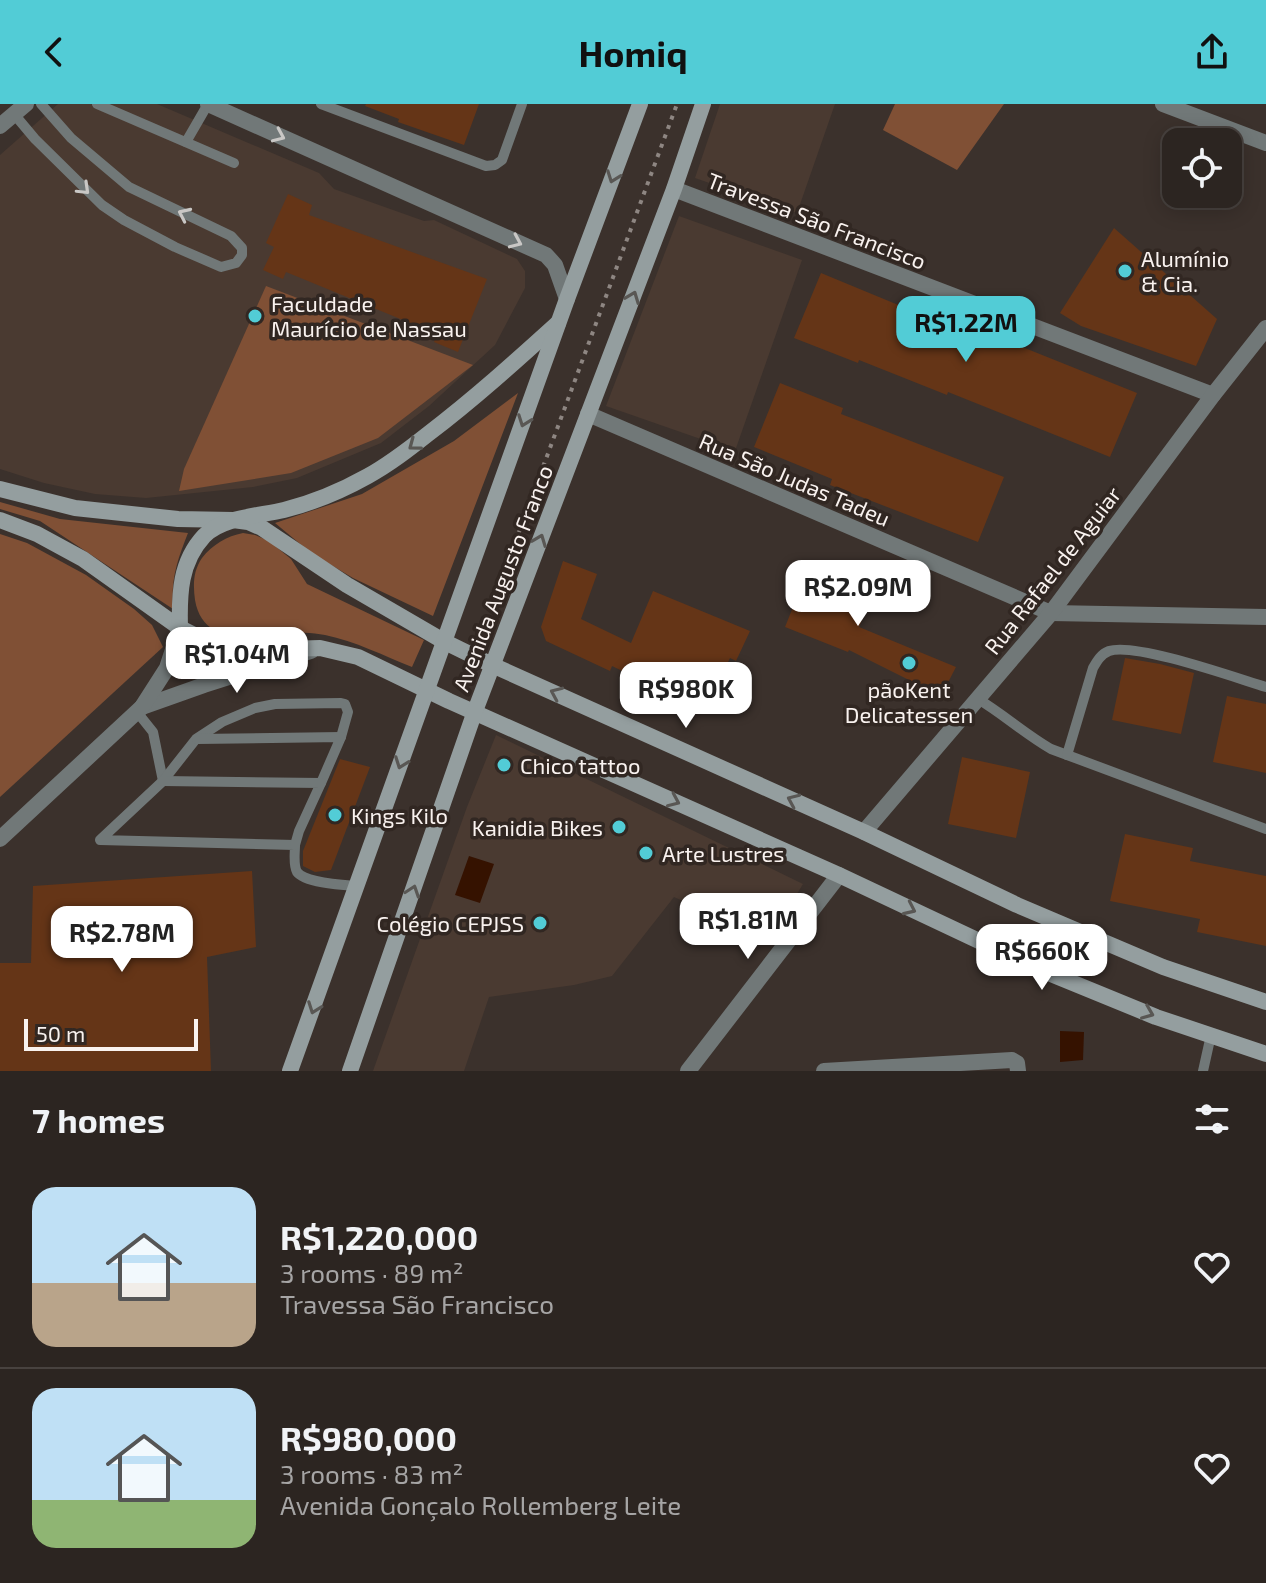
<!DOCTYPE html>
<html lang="en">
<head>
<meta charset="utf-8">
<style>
	:root { --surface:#2c2521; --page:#38312e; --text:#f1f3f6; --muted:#a6a5a5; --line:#48423f; --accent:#52ccd6 }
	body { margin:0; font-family:"Exo 2",sans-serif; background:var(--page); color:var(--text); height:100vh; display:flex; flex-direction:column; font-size:30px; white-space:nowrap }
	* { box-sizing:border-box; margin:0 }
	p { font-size:26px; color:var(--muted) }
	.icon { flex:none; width:44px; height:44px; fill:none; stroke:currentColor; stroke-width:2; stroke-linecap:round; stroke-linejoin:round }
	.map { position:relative; height:967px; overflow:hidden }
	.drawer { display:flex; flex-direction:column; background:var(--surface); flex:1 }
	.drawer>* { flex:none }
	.buttons { position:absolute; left:1162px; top:24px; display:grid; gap:16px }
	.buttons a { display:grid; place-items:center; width:80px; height:80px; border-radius:16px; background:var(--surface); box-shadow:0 4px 20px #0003,0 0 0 2px var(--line); font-size:40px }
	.scale { position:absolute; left:24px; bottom:20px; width:174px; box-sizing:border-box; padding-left:8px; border:4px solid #f9f2ef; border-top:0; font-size:22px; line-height:28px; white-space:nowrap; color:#f9f2ef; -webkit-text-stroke:6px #312722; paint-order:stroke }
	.price { position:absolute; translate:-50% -68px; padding:0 18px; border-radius:16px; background:#fff; color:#222; font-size:26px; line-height:52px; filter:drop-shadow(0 2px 4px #0008) }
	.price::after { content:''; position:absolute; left:50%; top:48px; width:24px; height:18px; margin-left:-12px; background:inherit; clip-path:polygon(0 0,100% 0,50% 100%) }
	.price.active { background:var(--accent); color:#111 }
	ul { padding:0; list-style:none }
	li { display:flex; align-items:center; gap:24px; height:200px; padding:0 32px }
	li+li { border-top:2px solid var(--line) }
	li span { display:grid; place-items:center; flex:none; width:224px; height:160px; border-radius:24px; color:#555 }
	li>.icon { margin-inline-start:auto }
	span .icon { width:96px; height:96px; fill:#fffc; stroke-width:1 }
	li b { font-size:34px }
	h2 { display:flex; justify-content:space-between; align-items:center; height:96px; padding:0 32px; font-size:34px }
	header { display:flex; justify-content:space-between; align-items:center; height:104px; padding:0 32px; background:var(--accent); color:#111; font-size:36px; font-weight:700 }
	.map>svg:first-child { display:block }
	.built { fill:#4a3a31 }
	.green { fill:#805035 }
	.water { fill:#351200 }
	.building { fill:#653517 }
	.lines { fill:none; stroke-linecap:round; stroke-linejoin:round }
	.path { stroke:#8e8682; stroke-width:4; stroke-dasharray:4 6; stroke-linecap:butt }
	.service { stroke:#717878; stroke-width:10 }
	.minor { stroke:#717878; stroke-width:16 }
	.tertiary { stroke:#717878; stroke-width:16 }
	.secondary { stroke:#949e9f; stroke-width:16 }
	.oneway { stroke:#c9c7c5 }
	.oneway2 { stroke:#595754 }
	.poi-dot { fill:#52ccd6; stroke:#312722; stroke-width:3 }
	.labels { text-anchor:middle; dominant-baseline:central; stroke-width:7; stroke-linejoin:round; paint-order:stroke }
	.street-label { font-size:22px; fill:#f9f2ef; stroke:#312722 }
	.poi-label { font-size:22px; fill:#f9f2ef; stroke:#312722; text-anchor:start }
</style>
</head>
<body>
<header><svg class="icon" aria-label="back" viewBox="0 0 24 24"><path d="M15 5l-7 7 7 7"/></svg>Homiq<svg class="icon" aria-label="share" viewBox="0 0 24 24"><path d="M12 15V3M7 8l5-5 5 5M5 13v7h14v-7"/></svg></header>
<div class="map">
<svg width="1266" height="967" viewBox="0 0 1266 967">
	<rect width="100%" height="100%" fill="#3b312c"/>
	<g class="built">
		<polygon points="58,0 157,0 319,69 334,85 424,117 434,116 517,155 525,167 525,184 495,241 429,302 381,339 297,374 253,383 146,394 95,390 44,379 0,365 0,51"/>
		<polygon points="720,0 835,0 797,109 695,74"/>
		<polygon points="679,112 802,156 735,347 606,302"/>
		<polygon points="496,631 803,780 769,836 674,793 612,872 574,881 489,893 464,967 373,967 467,703"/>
	</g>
	<g class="green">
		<polygon points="895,0 1004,0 957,66 883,26"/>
		<polygon points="266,182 473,261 378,334 291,369 179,387 184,365"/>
		<polygon points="518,289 433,512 353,474 311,449 275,419 362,390 454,337"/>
		<path d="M0,398l60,17 128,14c-11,28 -17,45 -15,76l-133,-88 -40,-12z"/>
		<path d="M243,429l12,2 14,6 22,18 16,25 117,56 -12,27c-28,-11 -57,-26 -87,-32 -8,-1 -17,-3 -25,-2 -36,1 -96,19 -105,-33 -2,-15 -2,-29 7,-42 10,-13 25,-22 41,-25z"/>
		<polygon points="0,430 27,439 86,471 134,505 152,521 163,543 0,693"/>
	</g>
	<g class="water">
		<polygon points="469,752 494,760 480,799 455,791"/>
		<polygon points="1060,927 1084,928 1083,956 1060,958"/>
	</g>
	<g class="building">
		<polygon points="366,0 479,0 464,41 398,18 399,15 365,2"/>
		<polygon points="288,90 312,101 309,111 487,175 458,248 434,238 437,230 286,168 283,175 263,166 274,143 266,139"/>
		<polygon points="1114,124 1217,215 1196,262 1081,222 1060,209"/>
		<polygon points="821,169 908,205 910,201 986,231 987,229 1137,289 1110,353 948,288 947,291 859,256 858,259 794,234"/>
		<polygon points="780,279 843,304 841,310 1004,373 978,438 830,381 832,375 754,343"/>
		<polygon points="563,457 597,470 581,515 631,539 653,487 750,527 736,557 730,554 704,607 612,562 610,567 546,537 541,523"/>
		<polygon points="811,458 875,484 859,523 956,563 941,592 849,546 848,548 785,523"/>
		<polygon points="1125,554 1160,560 1194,569 1181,630 1112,616"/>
		<polygon points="1227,592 1266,600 1266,669 1213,658"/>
		<polygon points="962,653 1030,668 1016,734 948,720"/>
		<polygon points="340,655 370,663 331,766 315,768 303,762 303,747"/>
		<polygon points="1125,730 1193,744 1190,757 1266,772 1266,842 1197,828 1200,815 1110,797"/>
		<polygon points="252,767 256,843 207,853 211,967 0,967 0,859 31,859 33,782"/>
	</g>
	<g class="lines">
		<polyline class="path" points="512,447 677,0"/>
		<g class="service">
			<polyline points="97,0 234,59"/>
			<polyline points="321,0 486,62 495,61 502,56 522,0"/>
			<polyline points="14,10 35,35 102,101 124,116 175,143 221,163 236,159 242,151 242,144 231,132 129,83 71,34 41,0"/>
			<polyline points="186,38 208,0"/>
			<path d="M978,595c25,15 47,35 73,50l215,80"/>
			<polyline points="137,608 153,628 163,677"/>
			<path d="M341,633l7,-25 -3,-8 -4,-1 -66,1 -20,4 -33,14 -26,17 -33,42 -63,59 195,5c0,8 -2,20 2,27 8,11 46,13 59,14"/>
			<polyline points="197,635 341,633 321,679"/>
			<path d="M1067,651l26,-87c4,-7 8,-14 16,-17 26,-9 127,27 157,36"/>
			<polyline points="163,677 321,679 299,727 295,741"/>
			<polyline points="1203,967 1211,931"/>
		</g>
		<g class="minor">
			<polyline points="208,0 546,151 555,161 567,195"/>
			<polyline points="1163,0 1266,39"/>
			<polyline points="0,22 26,0"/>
			<polyline points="674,85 1213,291"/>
			<polyline points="588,310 1051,509 1266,513"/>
			<polyline points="824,967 1012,956 1017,959 1018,967"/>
		</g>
		<g class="tertiary">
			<polyline points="142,603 204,581 311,547"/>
			<polyline points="864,728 1051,509 1213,291 1266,224"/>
			<polyline points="0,735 142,603 167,564 180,524"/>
			<polyline points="688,967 839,771"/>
		</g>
		<g class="secondary">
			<polyline points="0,385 75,404 178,415 233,416 248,418 262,424 347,481 445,538 492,561 864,728 1017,801 1163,863 1266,898"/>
			<polyline points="0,416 37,430 83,455 180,524 202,535 226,543 256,546 320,544 358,553 449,597 839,771 1034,863 1156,913 1266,950"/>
			<path d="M180,524c-1,-34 0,-66 24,-92 18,-19 55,-20 80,-26 28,-7 59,-20 84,-34 22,-12 41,-27 60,-42 46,-35 88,-73 130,-111"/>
			<polyline points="290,967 567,195 640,0"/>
			<polyline points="350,967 475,607 674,85 703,0"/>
		</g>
	</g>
	<defs><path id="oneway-chevron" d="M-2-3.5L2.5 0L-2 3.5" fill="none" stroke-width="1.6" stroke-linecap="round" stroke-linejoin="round" transform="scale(2)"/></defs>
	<g class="oneway">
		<use href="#oneway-chevron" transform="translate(279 32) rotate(24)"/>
		<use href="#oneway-chevron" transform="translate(84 85) rotate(44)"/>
		<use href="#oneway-chevron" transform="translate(184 110) rotate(-155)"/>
		<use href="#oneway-chevron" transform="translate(516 138) rotate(24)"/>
	</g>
	<g class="oneway2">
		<use href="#oneway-chevron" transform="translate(613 73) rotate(110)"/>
		<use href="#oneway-chevron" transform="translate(633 193) rotate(-69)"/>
		<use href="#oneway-chevron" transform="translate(524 317) rotate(110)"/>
		<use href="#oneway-chevron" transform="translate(414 341) rotate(143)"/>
		<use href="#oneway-chevron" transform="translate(540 436) rotate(-69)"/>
		<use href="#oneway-chevron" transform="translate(556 589) rotate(-156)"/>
		<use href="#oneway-chevron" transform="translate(401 659) rotate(110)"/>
		<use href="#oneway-chevron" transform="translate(793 696) rotate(-156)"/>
		<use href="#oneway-chevron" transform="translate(674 697) rotate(24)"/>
		<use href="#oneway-chevron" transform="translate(413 787) rotate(-71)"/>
		<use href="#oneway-chevron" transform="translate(910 805) rotate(25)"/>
		<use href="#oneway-chevron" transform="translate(314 904) rotate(110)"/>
		<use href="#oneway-chevron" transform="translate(1148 909) rotate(22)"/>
	</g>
	<g class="poi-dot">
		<circle cx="1125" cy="167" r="8"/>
		<circle cx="255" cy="212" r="8"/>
		<circle cx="909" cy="559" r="8"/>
		<circle cx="504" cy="661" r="8"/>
		<circle cx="335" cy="711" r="8"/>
		<circle cx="619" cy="723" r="8"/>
		<circle cx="646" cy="749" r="8"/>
		<circle cx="540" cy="819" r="8"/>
	</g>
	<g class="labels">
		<g class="street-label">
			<text transform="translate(817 116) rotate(21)">Travessa São Francisco</text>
			<text transform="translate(795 375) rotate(23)">Rua São Judas Tadeu</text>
			<text transform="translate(1052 466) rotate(-52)">Rua Rafael de Aguiar</text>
			<text transform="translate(502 474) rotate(-69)">Avenida Augusto Franco</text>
		</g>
		<g class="poi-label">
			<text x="1141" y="154">Alumínio<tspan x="1141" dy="25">&amp; Cia.</tspan></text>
			<text x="271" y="199">Faculdade<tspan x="271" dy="25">Maurício de Nassau</tspan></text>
			<text x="909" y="585" text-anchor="middle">pãoKent<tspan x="909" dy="25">Delicatessen</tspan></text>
			<text x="520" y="661">Chico tattoo</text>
			<text x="351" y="711">Kings Kilo</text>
			<text x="603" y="723" text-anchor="end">Kanidia Bikes</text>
			<text x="662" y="749">Arte Lustres</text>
			<text x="524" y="819" text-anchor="end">Colégio CEPJSS</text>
		</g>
	</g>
</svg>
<div class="buttons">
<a><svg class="icon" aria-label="locate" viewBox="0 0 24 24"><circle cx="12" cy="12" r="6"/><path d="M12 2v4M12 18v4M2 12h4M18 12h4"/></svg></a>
</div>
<div class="scale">50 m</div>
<b class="price active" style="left:966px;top:260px">R$1.22M</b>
<b class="price" style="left:858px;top:524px">R$2.09M</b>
<b class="price" style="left:237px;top:591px">R$1.04M</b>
<b class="price" style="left:686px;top:626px">R$980K</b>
<b class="price" style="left:748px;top:857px">R$1.81M</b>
<b class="price" style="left:122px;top:870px">R$2.78M</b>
<b class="price" style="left:1042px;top:888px">R$660K</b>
</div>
<section class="drawer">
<h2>7 homes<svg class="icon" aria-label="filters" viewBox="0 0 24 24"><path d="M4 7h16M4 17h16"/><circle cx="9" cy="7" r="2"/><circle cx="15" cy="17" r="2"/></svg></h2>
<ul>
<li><span style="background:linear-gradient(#bfe0f5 60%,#b9a48a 0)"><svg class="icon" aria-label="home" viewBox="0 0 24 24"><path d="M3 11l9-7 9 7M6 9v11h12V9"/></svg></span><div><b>R$1,220,000</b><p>3 rooms · 89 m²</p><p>Travessa São Francisco</p></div><svg class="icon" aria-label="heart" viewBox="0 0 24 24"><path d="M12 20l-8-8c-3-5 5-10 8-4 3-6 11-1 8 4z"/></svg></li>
<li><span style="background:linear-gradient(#bfe0f5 70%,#8fb573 0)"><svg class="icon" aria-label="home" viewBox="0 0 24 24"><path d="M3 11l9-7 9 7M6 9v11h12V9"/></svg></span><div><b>R$980,000</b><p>3 rooms · 83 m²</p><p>Avenida Gonçalo Rollemberg Leite</p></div><svg class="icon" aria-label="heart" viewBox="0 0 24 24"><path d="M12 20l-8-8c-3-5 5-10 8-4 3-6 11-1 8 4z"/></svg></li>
</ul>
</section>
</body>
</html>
